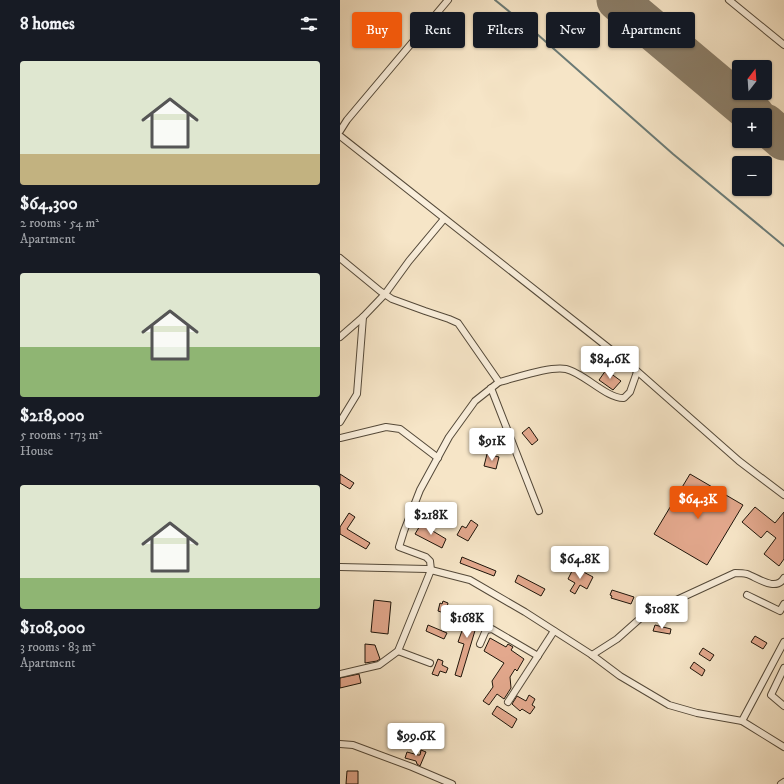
<!DOCTYPE html>
<html lang="en">
<head>
<meta charset="utf-8">
<style>
	:root { --surface:#171b24; --page:#20242c; --text:#f1f3f6; --muted:#9ea1a6; --accent:#ea580c }
	body { margin:0; font-family:"IM FELL DW Pica",serif; background:var(--page); color:var(--text); height:100vh; display:flex; flex-direction:column; font-size:15px; white-space:nowrap }
	* { box-sizing:border-box; margin:0 }
	p { font-size:13px; color:var(--muted) }
	.icon { flex:none; width:22px; height:22px; fill:none; stroke:currentColor; stroke-width:2; stroke-linecap:round; stroke-linejoin:round }
	.map { position:relative; flex:1; overflow:hidden }
	.panel { display:flex; flex-direction:column; background:var(--surface); width:340px }
	.panel>* { flex:none }
	.banner { position:absolute; left:12px; top:12px; width:372px; height:36px; display:flex; gap:8px }
	.needle { width:26px; rotate:17deg }
	.controls { position:absolute; left:392px; top:60px; display:grid; gap:8px }
	.controls a { display:grid; place-items:center; width:40px; height:40px; border-radius:4px; background:var(--surface); box-shadow:0 1px 3px #0004; font-size:20px }
	.price { position:absolute; translate:-50% -34px; padding:0 9px; border-radius:4px; background:#fff; color:#222; font-size:13px; line-height:26px; filter:drop-shadow(0 1px 2px #0008) }
	.price::after { content:''; position:absolute; left:50%; top:24px; width:12px; height:9px; margin-left:-6px; background:inherit; clip-path:polygon(0 0,100% 0,50% 100%) }
	.price.on { background:var(--accent); color:#fff }
	ul { padding:0; list-style:none }
	li { display:grid; align-content:center; gap:8px; height:212px; padding:0 20px }
	li span { display:grid; place-items:center; height:124px; border-radius:4px; color:#555 }
	li>.icon { margin-inline-start:auto }
	span .icon { width:72px; height:72px; fill:#fffc; stroke-width:1 }
	li b { font-size:17px }
	h2 { display:flex; justify-content:space-between; align-items:center; height:48px; padding:0 20px; font-size:17px }
	.pill { padding:0 14px; border-radius:4px; background:var(--surface); box-shadow:0 1px 3px #0004; font-size:14px; line-height:36px }
	.pill.on { background:var(--accent); color:#fff }
	main { display:flex; flex:1; min-height:0 }
	.map>svg:first-child { display:block }
	.lines { fill:none; stroke-linecap:round; stroke-linejoin:round }
	.stream { stroke:#6b7a75; stroke-width:2 }
	.runway { stroke:#8a7d68; stroke-width:41 }
	.building { fill:#e3a88d; stroke:#1e150a }
	.minor-casing { stroke:#544939; stroke-width:8 }
	.minor { stroke:#f9eedb; stroke-width:6 }
</style>
</head>
<body>
<main>
<section class="panel">
<h2>8 homes<svg class="icon" aria-label="filters" viewBox="0 0 24 24"><path d="M4 7h16M4 17h16"/><circle cx="9" cy="7" r="2"/><circle cx="15" cy="17" r="2"/></svg></h2>
<ul>
<li><span style="background:linear-gradient(#dfe7d0 75%,#c2b280 0)"><svg class="icon" aria-label="home" viewBox="0 0 24 24"><path d="M3 11l9-7 9 7M6 9v11h12V9"/></svg></span><div><b>$64,300</b><p>2 rooms · 54 m²</p><p>Apartment</p></div></li>
<li><span style="background:linear-gradient(#dfe7d0 60%,#8fb573 0)"><svg class="icon" aria-label="home" viewBox="0 0 24 24"><path d="M3 11l9-7 9 7M6 9v11h12V9"/></svg></span><div><b>$218,000</b><p>5 rooms · 173 m²</p><p>House</p></div></li>
<li><span style="background:linear-gradient(#dfe7d0 75%,#8fb573 0)"><svg class="icon" aria-label="home" viewBox="0 0 24 24"><path d="M3 11l9-7 9 7M6 9v11h12V9"/></svg></span><div><b>$108,000</b><p>3 rooms · 83 m²</p><p>Apartment</p></div></li>
</ul>
</section>
<div class="map">
<svg width="444" height="784" viewBox="0 0 444 784">
	<rect width="100%" height="100%" fill="#f6e5c7"/>
	<filter id="stains"><feTurbulence type="fractalNoise" baseFrequency=".005" numOctaves="4"/><feColorMatrix values="0 0 0 0 .2 0 0 0 0 .09 0 0 0 0 .02 0 0 0 .5 -.17"/></filter>
	<radialGradient id="worn" r=".72"><stop offset=".6" stop-color="#630" stop-opacity="0"/><stop offset="1" stop-color="#630" stop-opacity=".3"/></radialGradient>
	<g class="lines">
		<polyline class="stream" points="155,0 197,34 333,154 444,246"/>
		<g class="runway">
			<polyline points="277,0 414,115"/>
			<polyline points="425,124 444,140"/>
		</g>
	</g>
	<g class="building">
		<polygon points="266,370 281,381 273,390 259,380"/>
		<polygon points="189,427 198,440 192,445 182,433"/>
		<polygon points="147,454 159,457 156,469 144,466"/>
		<polygon points="0,474 14,483 10,489 0,483"/>
		<polygon points="350,474 403,505 367,565 314,534"/>
		<polygon points="415,507 435,523 444,512 444,559 439,566 424,554 436,538 427,531 421,538 402,522"/>
		<polygon points="9,513 15,517 7,529 30,543 26,549 0,534 0,527"/>
		<polygon points="131,520 138,525 128,541 117,535 122,526 126,528"/>
		<polygon points="81,524 106,539 102,548 75,534"/>
		<polygon points="122,557 156,571 154,576 120,563"/>
		<polygon points="234,567 253,577 247,589 240,585 235,594 230,591 235,583 228,579"/>
		<polygon points="178,575 205,589 201,596 175,582"/>
		<polygon points="272,590 294,597 291,604 271,598 272,596 270,595"/>
		<polygon points="34,600 51,602 48,634 31,632"/>
		<polygon points="103,601 108,603 107,607 109,607 107,614 98,611 100,603 102,604"/>
		<polygon points="129,611 140,614 121,677 115,675 124,644 118,642"/>
		<polygon points="88,625 107,633 104,639 86,631"/>
		<polygon points="315,625 331,629 330,634 313,631"/>
		<polygon points="415,636 427,643 423,649 411,642"/>
		<polygon points="150,638 166,647 168,644 173,647 171,650 184,659 177,671 175,669 170,677 171,688 164,699 157,694 149,705 143,701 153,687 152,681 164,663 144,651"/>
		<polygon points="25,644 35,645 40,659 37,661 25,663"/>
		<polygon points="363,648 374,655 370,661 359,654"/>
		<polygon points="98,659 103,661 102,665 108,668 106,673 100,671 98,676 92,674"/>
		<polygon points="354,662 365,670 362,676 350,668"/>
		<polygon points="19,674 21,683 0,688 0,678"/>
		<polygon points="189,695 195,699 192,705 195,707 190,714 182,709 180,711 172,704 177,696 186,701"/>
		<polygon points="157,706 177,719 172,728 152,714"/>
		<polygon points="81,750 86,752 80,766 77,764 76,761 65,758 67,752 78,755 80,755"/>
		<polygon points="7,771 18,771 18,784 6,784"/>
	</g>
	<g class="lines">
		<g class="minor-casing">
			<g id="minor">
				<polyline points="389,0 444,45"/>
				<polyline points="0,131 7,120 108,0"/>
				<polyline points="0,136 289,364 399,461 444,495"/>
				<path d="M0,258l40,33 12,8 33,12 24,8 9,4 41,59c17,-4 50,-16 67,-13 18,4 41,30 58,29l6,-6 7,-20"/>
				<polyline points="0,337 23,317"/>
				<polyline points="151,388 199,511"/>
				<polyline points="0,422 17,394 23,317 45,294 69,261 104,219"/>
				<polyline points="0,438 46,427 60,429 98,458"/>
				<polyline points="0,567 87,569 130,580 185,612 252,655 280,676 329,705 357,713 402,721 444,747"/>
				<polyline points="407,595 440,611 444,604"/>
				<polyline points="140,644 146,630 152,629 198,656"/>
				<polyline points="58,651 90,663"/>
				<path d="M252,655l25,-16 27,-24 91,-42c4,0 8,0 12,1 11,4 29,18 37,4"/>
				<polyline points="444,668 431,695 444,706"/>
				<polyline points="0,674 39,665 58,651 91,570 90,561 86,557 59,547 64,531 80,490 109,437 135,401 159,382"/>
				<polyline points="168,702 214,631"/>
				<polyline points="402,721 444,642"/>
				<polyline points="0,744 13,745 72,767 112,784"/>
				<polyline points="441,784 444,782"/>
			</g>
		</g>
		<use href="#minor" class="minor"/>
	</g>
	<rect width="100%" height="100%" filter="url(#stains)"/>
	<rect width="100%" height="100%" fill="url(#worn)"/>
</svg>
<div class="controls">
<a><svg class="needle" viewBox="-14 -14 28 28"><path d="M0-13l5 13h-10z" fill="#e53935"/><path d="M0 13l5-13h-10z" fill="#9ea1a6"/></svg></a>
<a>+</a>
<a>−</a>
</div>
<b class="price" style="left:270px;top:380px">$84.6K</b>
<b class="price" style="left:152px;top:462px">$91K</b>
<b class="price on" style="left:358px;top:520px">$64.3K</b>
<b class="price" style="left:91px;top:536px">$218K</b>
<b class="price" style="left:240px;top:580px">$64.8K</b>
<b class="price" style="left:322px;top:630px">$108K</b>
<b class="price" style="left:127px;top:639px">$168K</b>
<b class="price" style="left:76px;top:757px">$99.6K</b>
<div class="banner">
<a class="pill on">Buy</a>
<a class="pill">Rent</a>
<a class="pill">Filters</a>
<a class="pill">New</a>
<a class="pill">Apartment</a>
</div>
</div>
</main>
</body>
</html>
